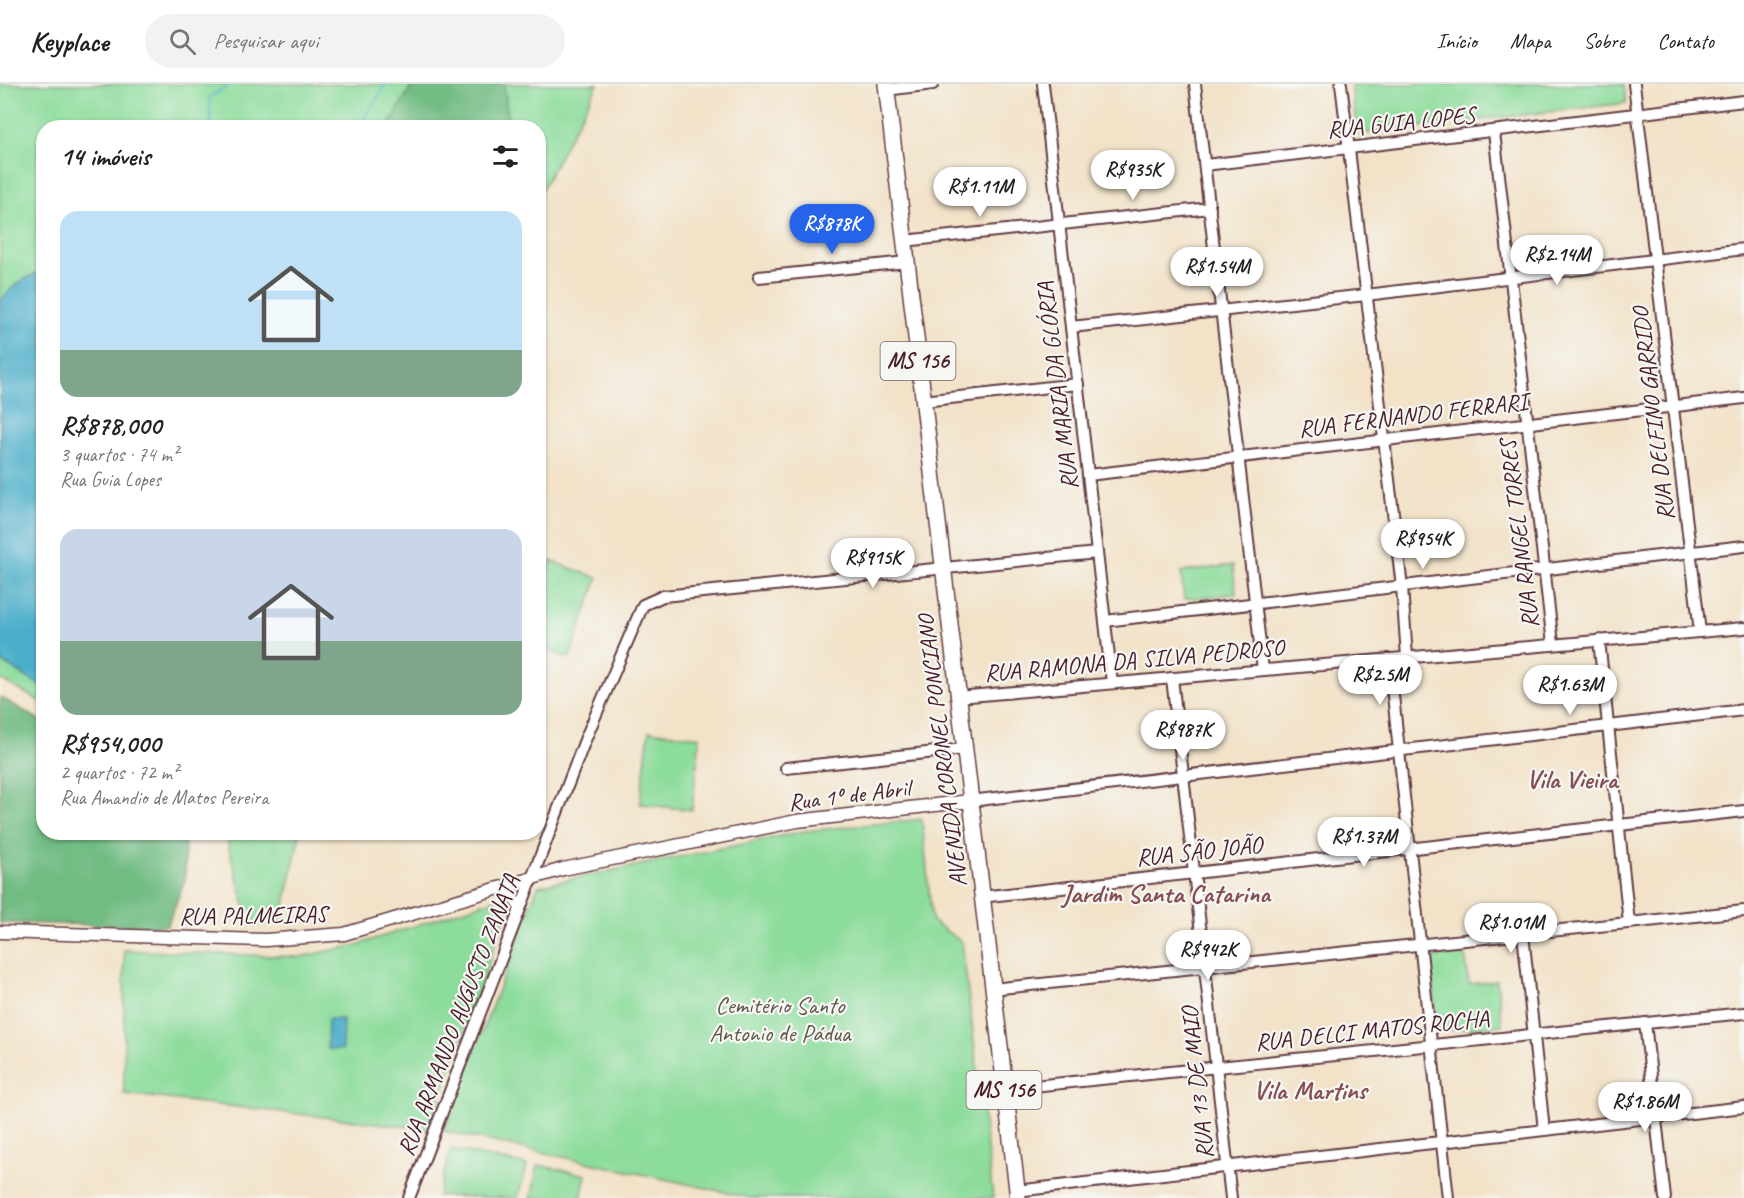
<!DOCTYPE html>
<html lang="pt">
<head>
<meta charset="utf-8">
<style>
	:root { --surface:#fff; --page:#f2f2f2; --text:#222; --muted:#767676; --line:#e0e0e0; --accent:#2563eb }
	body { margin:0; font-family:Caveat,sans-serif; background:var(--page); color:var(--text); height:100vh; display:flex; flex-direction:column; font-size:22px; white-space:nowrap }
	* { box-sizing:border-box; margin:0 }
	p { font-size:20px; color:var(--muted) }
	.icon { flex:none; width:33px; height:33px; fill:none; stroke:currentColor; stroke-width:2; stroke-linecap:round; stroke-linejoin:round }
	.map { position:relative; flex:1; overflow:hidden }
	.panel { position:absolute; left:36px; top:36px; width:510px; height:720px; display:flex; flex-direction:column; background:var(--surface); border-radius:24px; box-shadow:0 2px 4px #0004 }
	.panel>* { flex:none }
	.price { position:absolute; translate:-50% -51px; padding:0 14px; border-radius:21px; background:#fff; color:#222; font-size:20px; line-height:39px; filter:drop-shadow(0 2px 3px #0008) }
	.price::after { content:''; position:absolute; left:50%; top:36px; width:18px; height:14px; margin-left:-9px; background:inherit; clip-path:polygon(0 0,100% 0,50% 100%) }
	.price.selected { background:var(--accent); color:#fff }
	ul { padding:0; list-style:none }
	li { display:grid; align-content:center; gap:12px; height:318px; padding:0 24px }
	li span { display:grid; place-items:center; height:186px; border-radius:18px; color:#555 }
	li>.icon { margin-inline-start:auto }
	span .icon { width:108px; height:108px; fill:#fffc; stroke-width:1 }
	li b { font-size:26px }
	h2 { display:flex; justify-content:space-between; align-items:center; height:72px; padding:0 24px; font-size:26px }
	header { display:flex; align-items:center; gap:36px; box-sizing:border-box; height:84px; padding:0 30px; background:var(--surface); border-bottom:2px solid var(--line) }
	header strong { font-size:28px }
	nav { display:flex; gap:33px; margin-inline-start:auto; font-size:21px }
	.search { width:420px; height:54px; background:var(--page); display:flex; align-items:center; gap:15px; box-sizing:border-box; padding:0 21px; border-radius:33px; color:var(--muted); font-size:22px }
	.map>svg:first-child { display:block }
	.green { fill:#8cdc9b; stroke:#6b7e63; stroke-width:1.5 }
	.forest { fill:#71bc83; stroke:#5e6e57; stroke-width:1.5 }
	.water { fill:#4baeca; stroke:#4a667a; stroke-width:1.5 }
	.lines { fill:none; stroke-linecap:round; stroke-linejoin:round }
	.stream { stroke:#4baeca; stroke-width:2 }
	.minor-casing { stroke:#633c43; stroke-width:14 }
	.tertiary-casing { stroke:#633c43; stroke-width:15 }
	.primary-casing { stroke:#633c43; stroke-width:18 }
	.minor { stroke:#fff; stroke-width:10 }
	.tertiary { stroke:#fff; stroke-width:12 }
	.primary { stroke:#fff; stroke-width:15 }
	.labels { text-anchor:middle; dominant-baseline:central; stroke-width:4.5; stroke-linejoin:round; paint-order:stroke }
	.shield { fill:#f6f6f2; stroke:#7e6067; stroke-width:1.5 }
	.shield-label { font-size:22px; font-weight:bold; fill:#4a1f2b }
	.street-label { font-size:24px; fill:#4a1f2b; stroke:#f6f6f2 }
	.park-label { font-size:24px; fill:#5e584d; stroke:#f6f6f2 }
	.neighbourhood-label { font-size:26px; font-weight:bold; fill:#864e55; stroke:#f6f6f2 }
</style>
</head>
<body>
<header>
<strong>Keyplace</strong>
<div class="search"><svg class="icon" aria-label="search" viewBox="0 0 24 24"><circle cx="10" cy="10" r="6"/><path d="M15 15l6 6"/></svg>Pesquisar aqui</div>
<nav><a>Início</a><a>Mapa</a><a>Sobre</a><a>Contato</a></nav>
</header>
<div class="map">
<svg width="1744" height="1114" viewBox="0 0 1744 1114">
	<rect width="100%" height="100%" fill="#f6f6f2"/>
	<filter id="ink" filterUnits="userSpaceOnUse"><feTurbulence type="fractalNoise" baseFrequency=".0167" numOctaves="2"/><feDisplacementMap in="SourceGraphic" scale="12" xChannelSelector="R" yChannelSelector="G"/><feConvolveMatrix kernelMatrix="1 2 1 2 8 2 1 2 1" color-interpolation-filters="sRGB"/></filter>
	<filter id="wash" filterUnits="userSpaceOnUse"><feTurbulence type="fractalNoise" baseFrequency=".008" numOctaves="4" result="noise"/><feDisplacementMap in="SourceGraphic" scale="24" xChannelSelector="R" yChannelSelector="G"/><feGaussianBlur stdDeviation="1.35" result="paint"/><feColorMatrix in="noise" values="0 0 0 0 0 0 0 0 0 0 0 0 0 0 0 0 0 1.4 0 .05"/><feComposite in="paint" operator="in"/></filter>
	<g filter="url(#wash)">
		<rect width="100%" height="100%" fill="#f2e2c8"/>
		<g class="green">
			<polygon points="0,0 598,0 539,111 538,44 44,44 43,619 0,595"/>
			<polygon points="1351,0 1624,0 1626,19 1357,50"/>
			<polygon points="551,477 598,494 569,574 539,563 539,512"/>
			<polygon points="1233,481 1236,510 1184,515 1181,488"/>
			<polygon points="649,647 700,653 692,726 640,720"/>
			<polygon points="922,735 932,837 962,858 993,1114 751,1114 444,1047 538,802 805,747"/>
			<polygon points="225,749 300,749 281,839 250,841"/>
			<polygon points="498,814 508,825 429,1045 124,1010 124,866 300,873 357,861"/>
			<polygon points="1465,869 1469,900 1497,897 1502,941 1438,947 1430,874"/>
			<polygon points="451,1065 527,1081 518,1114 438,1112"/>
			<polygon points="538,1081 586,1091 581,1114 531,1114"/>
		</g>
		<g class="forest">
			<polygon points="413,0 504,0 509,43 388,43"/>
			<polygon points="0,613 43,638 44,748 185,749 185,796 167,842 0,839"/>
		</g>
		<g class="water">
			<polygon points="43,185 44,185 43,603 0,577 0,217 15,201"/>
			<polygon points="328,935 343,935 342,966 327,965"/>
		</g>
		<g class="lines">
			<g class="stream">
				<polyline points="212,44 209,14 231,0"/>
				<polyline points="358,44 386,0"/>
			</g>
		</g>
	</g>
	<g filter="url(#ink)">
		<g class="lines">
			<g class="minor-casing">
				<g id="minor">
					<polyline points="1043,0 1112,599"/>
					<polyline points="1195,0 1263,586"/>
					<polyline points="1341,0 1402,503 1407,573"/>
					<polyline points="1634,0 1700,548"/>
					<polyline points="886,6 933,0"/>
					<polyline points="1494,48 1553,560"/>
					<polyline points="1205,81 1744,17"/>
					<polyline points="904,157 1210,124"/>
					<polyline points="759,193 907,178"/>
					<polyline points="1071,243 1366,211 1744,165"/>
					<polyline points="923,317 1078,300"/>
					<polyline points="1088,391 1744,314"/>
					<polyline points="1105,537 1744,462"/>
					<polyline points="1599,556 1629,839"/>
					<polyline points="1389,575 1448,1114"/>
					<polyline points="1172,594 1231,1114"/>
					<polyline points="958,613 1744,544"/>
					<polyline points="786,684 964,665"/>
					<polyline points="970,717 1744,626"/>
					<polyline points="504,802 520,824"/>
					<polyline points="981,813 1744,727"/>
					<polyline points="1523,850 1544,1046"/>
					<polyline points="992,905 1744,827"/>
					<polyline points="1645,939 1665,1114"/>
					<polyline points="1004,1005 1744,929"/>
					<polyline points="1016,1107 1744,1023"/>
					<polyline points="409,1114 585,656 643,521 663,512 1097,469"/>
				</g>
			</g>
			<g class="tertiary-casing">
				<polyline id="tertiary" points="0,848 266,856 344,850 563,785 797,737 970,717"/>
			</g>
			<g class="primary-casing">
				<polyline id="primary" points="886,0 1018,1114"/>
			</g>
			<use href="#minor" class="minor"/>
			<use href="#tertiary" class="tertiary"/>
			<use href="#primary" class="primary"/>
		</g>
	</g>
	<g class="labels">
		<g class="shield">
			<rect x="880.5" y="258" width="75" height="38" rx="4.5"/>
			<rect x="966.5" y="987" width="75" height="38" rx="4.5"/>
		</g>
		<g class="shield-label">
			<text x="918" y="277">MS 156</text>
			<text x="1004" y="1006">MS 156</text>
		</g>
		<g class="street-label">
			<text transform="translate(1401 38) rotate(-6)">RUA GUIA LOPES</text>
			<text transform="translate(1057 302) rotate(-97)">RUA MARIA DA GLÓRIA</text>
			<text transform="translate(1653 330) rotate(-97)">RUA DELFINO GARRIDO</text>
			<text transform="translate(1413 331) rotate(-7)">RUA FERNANDO FERRARI</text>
			<text transform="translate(1519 450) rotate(-97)">RUA RANGEL TORRES</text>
			<text transform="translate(1134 576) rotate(-5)">RUA RAMONA DA SILVA PEDROSO</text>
			<text transform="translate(942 667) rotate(-97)">AVENIDA CORONEL PONCIANO</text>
			<text transform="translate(849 711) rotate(-7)">Rua 1º de Abril</text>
			<text transform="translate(1199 767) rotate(-6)">RUA SÃO JOÃO</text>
			<text transform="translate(253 831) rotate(-1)">RUA PALMEIRAS</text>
			<text transform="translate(458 931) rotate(-69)">RUA ARMANDO AUGUSTO ZANATA</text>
			<text transform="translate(1372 946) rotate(-6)">RUA DELCI MATOS ROCHA</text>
			<text transform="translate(1197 999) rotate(-96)">RUA 13 DE MAIO</text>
		</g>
		<g class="park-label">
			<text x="780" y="921">Cemitério Santo<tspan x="780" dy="28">Antonio de Pádua</tspan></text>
		</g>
		<g class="neighbourhood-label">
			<text x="1572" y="695">Vila Vieira</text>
			<text x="1166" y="809">Jardim Santa Catarina</text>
			<text x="1310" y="1006">Vila Martins</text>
		</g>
	</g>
</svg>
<b class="price" style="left:1133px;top:117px">R$935K</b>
<b class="price" style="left:980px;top:134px">R$1.11M</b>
<b class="price selected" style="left:832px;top:171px">R$878K</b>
<b class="price" style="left:1557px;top:202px">R$2.14M</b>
<b class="price" style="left:1217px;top:214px">R$1.54M</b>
<b class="price" style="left:1423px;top:486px">R$954K</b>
<b class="price" style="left:873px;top:505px">R$915K</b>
<b class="price" style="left:1380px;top:622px">R$2.5M</b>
<b class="price" style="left:1570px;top:632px">R$1.63M</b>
<b class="price" style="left:1183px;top:677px">R$987K</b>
<b class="price" style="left:1364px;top:784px">R$1.37M</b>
<b class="price" style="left:1511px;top:870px">R$1.01M</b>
<b class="price" style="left:1208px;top:897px">R$942K</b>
<b class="price" style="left:1645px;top:1049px">R$1.86M</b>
<section class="panel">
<h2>14 imóveis<svg class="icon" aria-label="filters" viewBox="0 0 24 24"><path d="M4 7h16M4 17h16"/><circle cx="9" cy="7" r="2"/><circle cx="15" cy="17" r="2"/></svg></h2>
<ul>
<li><span style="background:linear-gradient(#bfe0f5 75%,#7fa58c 0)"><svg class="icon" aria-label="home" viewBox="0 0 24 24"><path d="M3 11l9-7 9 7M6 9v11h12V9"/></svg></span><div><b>R$878,000</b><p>3 quartos · 74 m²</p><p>Rua Guia Lopes</p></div></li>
<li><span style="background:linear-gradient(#c9d6e8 60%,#7fa58c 0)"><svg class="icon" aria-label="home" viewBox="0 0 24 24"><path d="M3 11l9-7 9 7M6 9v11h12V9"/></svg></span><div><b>R$954,000</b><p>2 quartos · 72 m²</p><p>Rua Amandio de Matos Pereira</p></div></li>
</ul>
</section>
</div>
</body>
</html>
